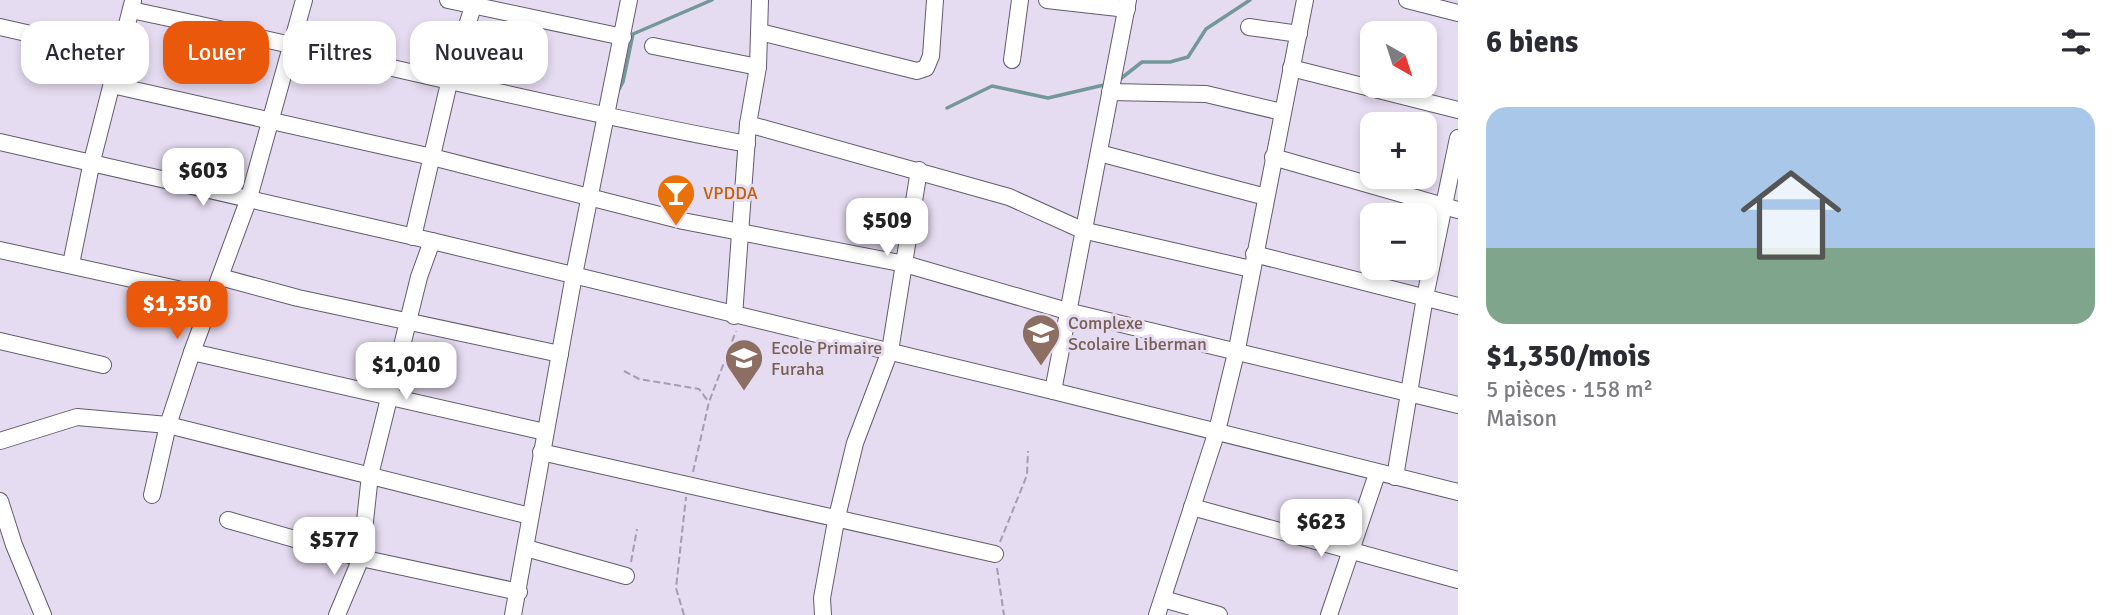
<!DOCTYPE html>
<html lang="fr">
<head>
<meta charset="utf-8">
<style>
	:root { --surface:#fff; --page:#f2f2f3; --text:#2b2b33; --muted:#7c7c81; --line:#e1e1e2; --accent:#ea580c }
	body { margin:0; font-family:Signika,sans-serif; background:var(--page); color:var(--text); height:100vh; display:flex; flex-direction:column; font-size:26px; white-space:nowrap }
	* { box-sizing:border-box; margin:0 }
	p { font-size:23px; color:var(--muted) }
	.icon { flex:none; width:38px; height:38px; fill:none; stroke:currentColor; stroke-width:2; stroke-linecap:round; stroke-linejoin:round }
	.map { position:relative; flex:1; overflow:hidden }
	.details { display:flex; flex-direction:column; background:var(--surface); width:665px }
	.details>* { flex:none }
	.top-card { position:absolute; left:21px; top:21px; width:665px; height:63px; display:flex; gap:14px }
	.needle { width:46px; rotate:141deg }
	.fabs { position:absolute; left:1360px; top:21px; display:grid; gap:14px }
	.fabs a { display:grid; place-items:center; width:77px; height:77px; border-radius:14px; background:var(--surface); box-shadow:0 4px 10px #0003; font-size:35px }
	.price { position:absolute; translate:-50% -60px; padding:0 16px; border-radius:14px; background:#fff; color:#222; font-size:23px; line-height:46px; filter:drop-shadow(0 2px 4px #0008) }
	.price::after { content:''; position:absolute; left:50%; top:42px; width:21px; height:16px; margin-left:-10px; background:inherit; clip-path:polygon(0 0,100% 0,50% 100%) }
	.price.active { background:var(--accent); color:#fff }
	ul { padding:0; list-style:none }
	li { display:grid; align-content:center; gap:14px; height:371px; padding:0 28px }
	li+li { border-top:2px solid var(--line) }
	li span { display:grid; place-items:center; height:217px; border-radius:21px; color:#555 }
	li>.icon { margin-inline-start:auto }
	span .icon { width:126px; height:126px; fill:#fffc; stroke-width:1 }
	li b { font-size:30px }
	h2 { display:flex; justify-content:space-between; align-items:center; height:84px; padding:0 28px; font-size:30px }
	.tag { padding:0 24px; border-radius:21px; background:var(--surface); box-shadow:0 4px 10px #0003; font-size:24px; line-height:63px }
	.tag.active { background:var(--accent); color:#fff }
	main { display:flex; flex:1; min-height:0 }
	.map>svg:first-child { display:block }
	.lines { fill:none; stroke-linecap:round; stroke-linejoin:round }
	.stream { stroke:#749799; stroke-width:3.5 }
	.minor-casing { stroke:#645b6d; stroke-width:18 }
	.path { stroke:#a49dad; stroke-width:2; stroke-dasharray:7 3.5; stroke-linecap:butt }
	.minor { stroke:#fff; stroke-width:16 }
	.labels { text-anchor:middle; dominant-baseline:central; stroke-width:6; stroke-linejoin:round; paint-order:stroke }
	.food-label { font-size:18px; fill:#c56008; stroke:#e6dcf1; text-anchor:start }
	.education-label { font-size:18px; fill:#785e54; stroke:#e6dcf1; text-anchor:start }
</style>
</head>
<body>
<main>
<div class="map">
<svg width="1458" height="615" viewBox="0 0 1458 615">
	<rect width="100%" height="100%" fill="#e6dcf1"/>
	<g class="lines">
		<g class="stream">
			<polyline points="1119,80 1142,62 1170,62 1188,57 1206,29 1250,0"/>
			<polyline points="618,91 623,82 633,34 712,0"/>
			<polyline points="947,108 992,86 1048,98 1108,84"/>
		</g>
		<g class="minor-casing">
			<g id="minor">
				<polyline points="448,0 623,37"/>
				<polyline points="1047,0 1127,9"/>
				<polyline points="1407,0 1458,13"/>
				<path d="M131,10c206,43 409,95 616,134"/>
				<polyline points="0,27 119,54"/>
				<polyline points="1249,27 1299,34"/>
				<polyline points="760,32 917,71 926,68 931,56 935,0"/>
				<polyline points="653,46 758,67"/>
				<polyline points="1012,60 1020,0"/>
				<polyline points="1291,68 1458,110"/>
				<polyline points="112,85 432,157 683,221 905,264 1067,311 1458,405"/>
				<polyline points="1110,92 1206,94 1282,112"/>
				<polyline points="748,124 1009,197 1082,230 1251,269"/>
				<polyline points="0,142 432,241 1053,391 1458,492"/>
				<polyline points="1099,153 1266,197"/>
				<polyline points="1273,157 1458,210"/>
				<polyline points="413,237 449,83 475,0"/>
				<polyline points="0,250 209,296 212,303"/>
				<polyline points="1254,254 1458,306"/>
				<polyline points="71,264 92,161 133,1"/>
				<polyline points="220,277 298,298 560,354"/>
				<polyline points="734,316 748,124 758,67 760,0"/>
				<polyline points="0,341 103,365"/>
				<polyline points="192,352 545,432"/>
				<polyline points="1053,391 1128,0"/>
				<polyline points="0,441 77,417 168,425 530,516"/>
				<polyline points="541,452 995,554"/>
				<polyline points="1395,477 1425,297 1458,138"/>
				<polyline points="152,495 168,425 192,352 248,201 304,0"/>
				<polyline points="0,501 14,545 43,615"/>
				<polyline points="1192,507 1458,580"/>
				<polyline points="228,520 361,558 519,592"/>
				<polyline points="526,548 626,576"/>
				<polyline points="1163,599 1219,615"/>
				<polyline points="337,615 361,558 370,475 419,277 432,241"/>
				<polyline points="513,615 574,275 629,0"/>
				<polyline points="823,615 822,598 836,521 855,443 890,351 919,170"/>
				<polyline points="1157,615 1217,431 1237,349 1305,0"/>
				<polyline points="1329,615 1377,474"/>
			</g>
		</g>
		<g class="path">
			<polyline points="624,371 639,379 699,389 708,401"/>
			<polyline points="693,472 709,402 736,331"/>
			<polyline points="1000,542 1027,475 1028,451"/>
			<polyline points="631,562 637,529"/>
			<polyline points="997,568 1004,615"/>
			<polyline points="684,615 676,588 686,497"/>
		</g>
		<use href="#minor" class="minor"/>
	</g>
	<defs>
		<g id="bar-pin" transform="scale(2.0125)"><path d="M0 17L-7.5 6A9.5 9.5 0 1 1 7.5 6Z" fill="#e8710a" stroke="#e6dcf1"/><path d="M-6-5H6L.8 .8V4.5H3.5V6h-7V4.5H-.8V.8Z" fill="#fff"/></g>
		<g id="school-pin" transform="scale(2.0125)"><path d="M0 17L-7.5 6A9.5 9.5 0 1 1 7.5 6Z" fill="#8d6e63" stroke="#e6dcf1"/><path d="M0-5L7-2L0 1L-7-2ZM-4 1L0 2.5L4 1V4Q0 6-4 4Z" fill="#fff"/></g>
	</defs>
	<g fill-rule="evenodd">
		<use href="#bar-pin" x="676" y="193"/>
		<use href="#school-pin" x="1041" y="333"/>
		<use href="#school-pin" x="744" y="358"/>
	</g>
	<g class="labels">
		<g class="food-label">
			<text x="703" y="193">VPDDA</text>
		</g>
		<g class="education-label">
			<text x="1068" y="323">Complexe<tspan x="1068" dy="21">Scolaire Liberman</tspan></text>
			<text x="771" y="348">Ecole Primaire<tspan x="771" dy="21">Furaha</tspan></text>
		</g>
	</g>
</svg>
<div class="fabs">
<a><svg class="needle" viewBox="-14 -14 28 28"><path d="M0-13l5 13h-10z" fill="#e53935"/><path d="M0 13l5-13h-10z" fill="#7c7c81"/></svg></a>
<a>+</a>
<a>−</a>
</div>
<b class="price" style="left:203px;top:208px">$603</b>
<b class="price" style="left:887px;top:258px">$509</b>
<b class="price active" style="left:177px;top:341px">$1,350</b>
<b class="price" style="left:406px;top:402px">$1,010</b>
<b class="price" style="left:1321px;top:559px">$623</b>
<b class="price" style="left:334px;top:577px">$577</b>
<div class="top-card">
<a class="tag">Acheter</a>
<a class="tag active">Louer</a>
<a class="tag">Filtres</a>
<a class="tag">Nouveau</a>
</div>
</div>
<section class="details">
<h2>6 biens<svg class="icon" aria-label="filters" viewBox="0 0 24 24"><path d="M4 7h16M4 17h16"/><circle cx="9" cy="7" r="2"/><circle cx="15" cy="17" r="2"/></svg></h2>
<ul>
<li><span style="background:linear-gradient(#a9c7e8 65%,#7fa58c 0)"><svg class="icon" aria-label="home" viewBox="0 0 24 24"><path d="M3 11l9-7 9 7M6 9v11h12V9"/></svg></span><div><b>$1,350/mois</b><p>5 pièces · 158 m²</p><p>Maison</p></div></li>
</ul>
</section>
</main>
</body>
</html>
